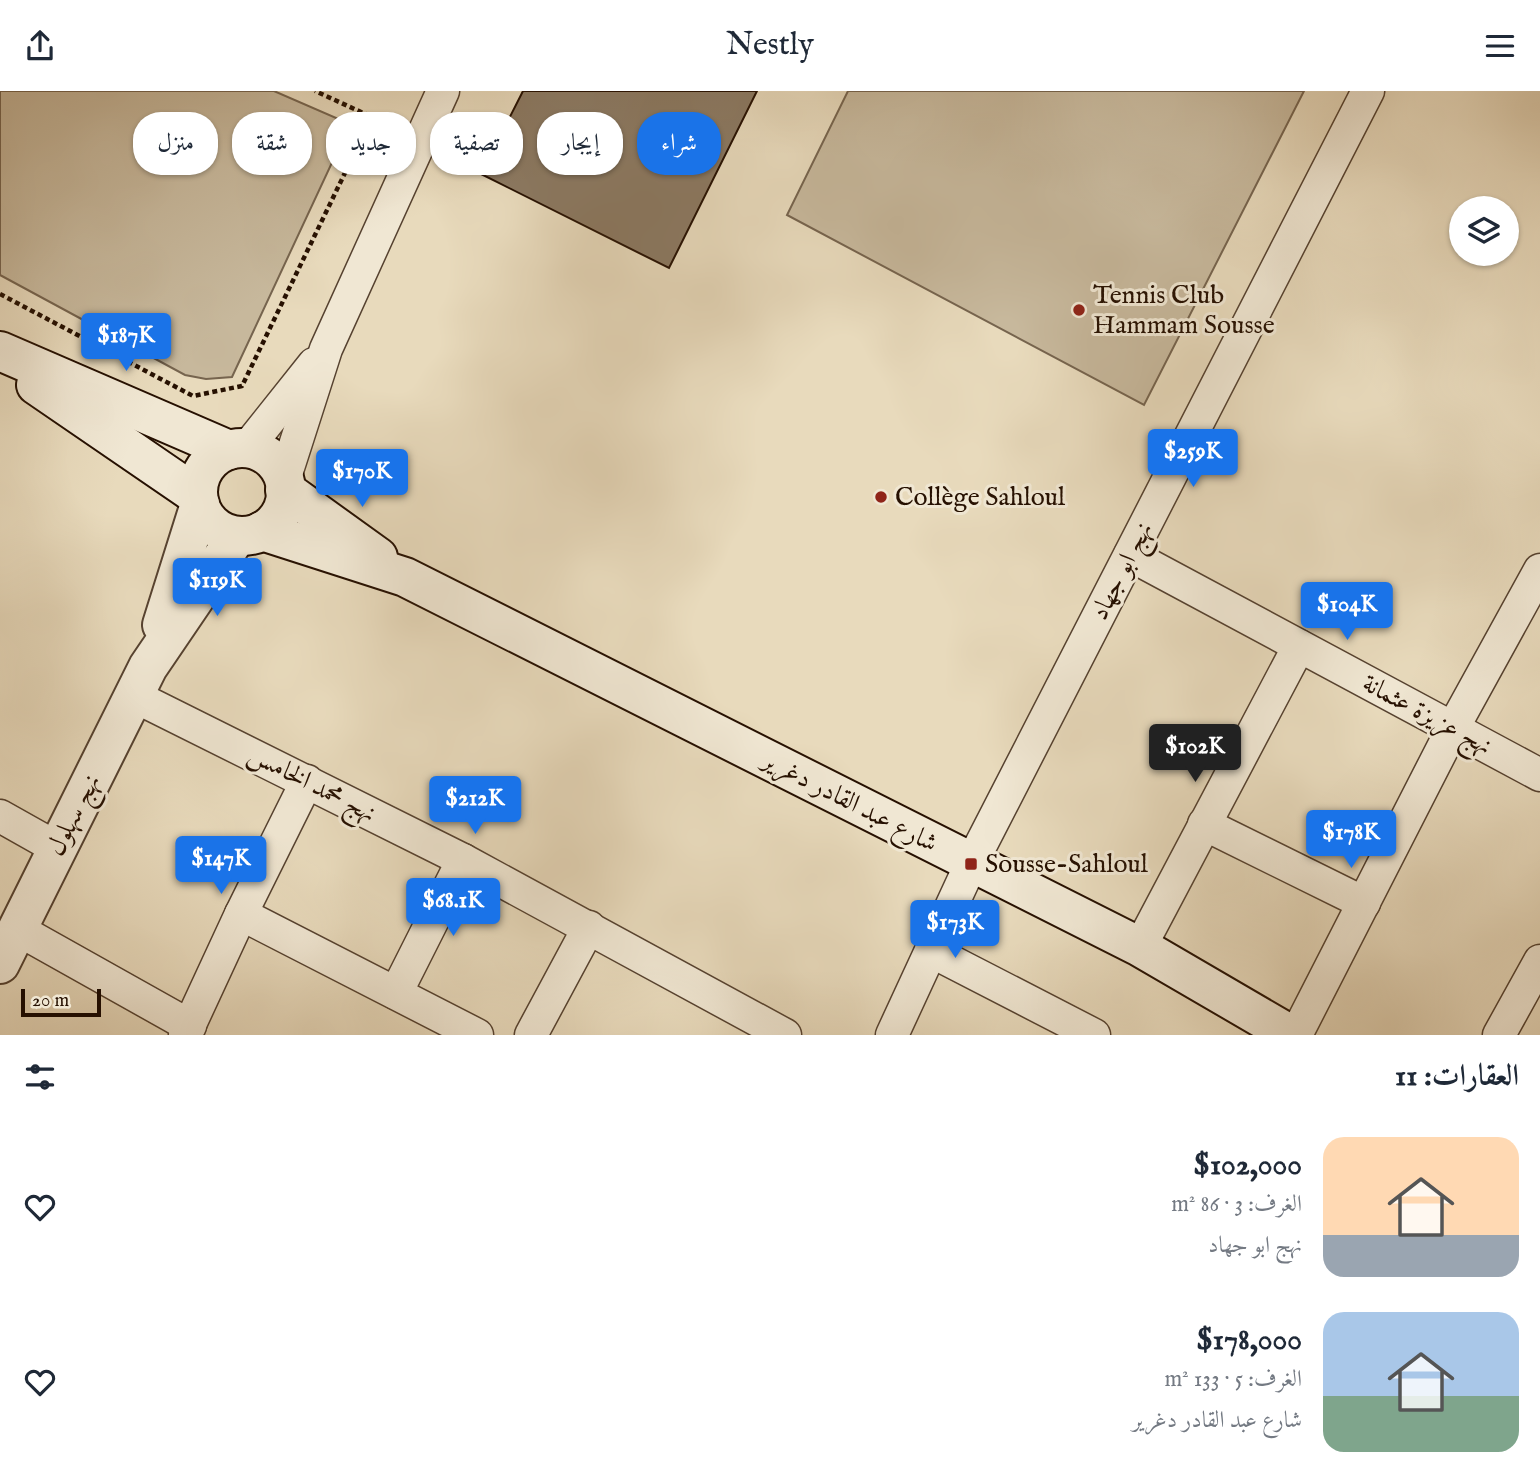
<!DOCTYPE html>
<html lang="ar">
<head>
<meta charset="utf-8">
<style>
	:root { --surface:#fff; --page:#f2f2f3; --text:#1f2937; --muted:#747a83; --accent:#1a73e8 }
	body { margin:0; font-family:"IM FELL English",Amiri,serif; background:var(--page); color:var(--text); direction:rtl; height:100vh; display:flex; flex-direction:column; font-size:26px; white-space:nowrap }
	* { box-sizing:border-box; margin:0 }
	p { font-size:23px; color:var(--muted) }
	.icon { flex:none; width:38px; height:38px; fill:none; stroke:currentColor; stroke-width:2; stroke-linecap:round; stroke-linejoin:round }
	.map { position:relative; height:944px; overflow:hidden; direction:ltr }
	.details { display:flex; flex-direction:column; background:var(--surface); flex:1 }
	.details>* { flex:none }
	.hud { position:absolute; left:21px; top:21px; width:700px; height:63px; direction:rtl; display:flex; gap:14px }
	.buttons { position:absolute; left:1449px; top:105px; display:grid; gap:14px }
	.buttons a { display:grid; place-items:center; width:70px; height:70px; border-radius:50%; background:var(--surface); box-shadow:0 2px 5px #0004; font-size:35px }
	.scale { position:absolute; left:21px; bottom:18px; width:80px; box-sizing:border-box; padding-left:7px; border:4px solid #261001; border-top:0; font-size:19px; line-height:24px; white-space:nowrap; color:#261001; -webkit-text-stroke:5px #f0e7d3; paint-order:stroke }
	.price { position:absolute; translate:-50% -60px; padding:0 16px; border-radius:7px; background:var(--accent); color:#fff; font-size:23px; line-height:46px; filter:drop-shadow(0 2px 4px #0008) }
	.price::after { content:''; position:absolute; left:50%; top:42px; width:21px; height:16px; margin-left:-10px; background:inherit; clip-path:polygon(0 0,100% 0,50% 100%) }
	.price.active { background:#222; color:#fff }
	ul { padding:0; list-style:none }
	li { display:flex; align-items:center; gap:21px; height:175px; padding:0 21px }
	li span { display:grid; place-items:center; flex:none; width:196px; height:140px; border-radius:21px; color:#555 }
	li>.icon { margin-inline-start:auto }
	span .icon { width:84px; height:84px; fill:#fffc; stroke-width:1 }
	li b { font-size:30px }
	h2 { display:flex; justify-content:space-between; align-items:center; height:84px; padding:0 21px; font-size:30px }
	.tag { padding:0 24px; border-radius:28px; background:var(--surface); box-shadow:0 2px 5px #0004; font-size:24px; line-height:63px }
	.tag.active { background:var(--accent); color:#fff }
	header { display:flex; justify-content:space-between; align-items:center; height:91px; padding:0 21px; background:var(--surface); font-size:32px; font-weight:600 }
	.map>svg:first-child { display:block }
	.green { fill:#c7b89c; stroke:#76644e; stroke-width:2 }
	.building { fill:#8b7962; stroke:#261001; stroke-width:2 }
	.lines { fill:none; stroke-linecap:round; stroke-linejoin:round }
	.minor-casing { stroke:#564230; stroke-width:35 }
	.tertiary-casing { stroke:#564230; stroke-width:42 }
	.secondary-casing { stroke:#261001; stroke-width:42 }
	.path { stroke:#261001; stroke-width:4.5; stroke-dasharray:5 3.5; stroke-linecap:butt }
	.minor { stroke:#f0e7d3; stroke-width:32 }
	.tertiary { stroke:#f0e7d3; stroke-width:38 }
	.secondary { stroke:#f0e7d3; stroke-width:38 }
	.poi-dot { fill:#8f2418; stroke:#f0e7d3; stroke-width:2.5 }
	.labels { text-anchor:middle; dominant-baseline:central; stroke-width:6; stroke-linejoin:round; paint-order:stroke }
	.poi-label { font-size:26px; fill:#261001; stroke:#f0e7d3; text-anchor:start }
	.street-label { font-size:26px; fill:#261001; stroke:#f0e7d3 }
</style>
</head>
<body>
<header><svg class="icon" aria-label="menu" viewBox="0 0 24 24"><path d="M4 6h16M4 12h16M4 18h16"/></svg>Nestly<svg class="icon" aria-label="share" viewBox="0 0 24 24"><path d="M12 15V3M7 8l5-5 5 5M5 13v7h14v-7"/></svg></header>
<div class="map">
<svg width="1540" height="944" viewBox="0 0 1540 944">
	<rect width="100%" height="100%" fill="#e8dabc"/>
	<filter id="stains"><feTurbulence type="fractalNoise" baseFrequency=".00286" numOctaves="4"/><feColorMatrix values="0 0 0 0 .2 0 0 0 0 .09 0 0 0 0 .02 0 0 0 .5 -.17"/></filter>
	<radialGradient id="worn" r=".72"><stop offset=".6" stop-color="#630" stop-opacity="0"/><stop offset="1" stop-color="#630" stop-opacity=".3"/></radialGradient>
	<g class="green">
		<polygon points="0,0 274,0 350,33 232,286 206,288 185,284 0,184"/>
		<polygon points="848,0 1304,0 1144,314 787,124"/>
	</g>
	<polygon class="building" points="523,0 757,0 669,177 481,83"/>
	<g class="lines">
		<g class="minor-casing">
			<g id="minor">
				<polyline points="247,357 314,273"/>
				<polyline points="284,389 326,258 443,0"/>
				<polyline points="1130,464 1540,684"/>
				<polyline points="134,605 463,769 785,944"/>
				<polyline points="0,725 57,757"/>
				<polyline points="1204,733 1364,812"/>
				<polyline points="241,823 477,944"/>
				<polyline points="17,838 190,935"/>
				<polyline points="1140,856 1299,555"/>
				<polyline points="931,860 1094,944"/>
				<polyline points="396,902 463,769"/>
				<polyline points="185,944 241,823 307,690"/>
				<polyline points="531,944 589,836"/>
				<polyline points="892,944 971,773 1368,0"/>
				<polyline points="1296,944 1453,637 1540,479"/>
				<polyline points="1499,944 1540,870"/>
			</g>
		</g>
		<g class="tertiary-casing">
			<g id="tertiary">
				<polyline points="162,534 200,413"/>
				<polyline points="0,873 148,576 237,445"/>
			</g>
		</g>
		<g class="secondary-casing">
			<g id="secondary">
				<polyline points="0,260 229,359"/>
				<polyline points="36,294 198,405"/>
				<circle cx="242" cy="401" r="44"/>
				<polyline points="285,399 378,466"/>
				<polyline points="262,440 405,486 1140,856 1291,944"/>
			</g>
		</g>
		<polyline class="path" points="0,203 193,305 242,295 372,26 315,0"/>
		<use href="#minor" class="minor"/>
		<use href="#tertiary" class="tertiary"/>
		<use href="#secondary" class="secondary"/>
	</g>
	<g class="poi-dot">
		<circle cx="1079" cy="219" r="7"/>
		<circle cx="881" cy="406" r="7"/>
		<rect x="964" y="766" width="14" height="14" rx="3.5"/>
	</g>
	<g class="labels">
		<g class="poi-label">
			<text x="1093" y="204">Tennis Club<tspan x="1093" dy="30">Hammam Sousse</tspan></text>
			<text x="895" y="406">Collège Sahloul</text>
			<text x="985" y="773">Sousse-Sahloul</text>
		</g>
		<g class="street-label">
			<text transform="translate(1122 480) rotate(-63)">نهج ابو جهاد</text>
			<text transform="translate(1427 624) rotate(28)">نهج عزيزة عثمانة</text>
			<text transform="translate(312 693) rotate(27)">نهج محمد الخامس</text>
			<text transform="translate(850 711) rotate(27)">شارع عبد القادر دغرير</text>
			<text transform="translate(74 724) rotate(-63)">نهج سهلول</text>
		</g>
	</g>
	<rect width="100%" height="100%" filter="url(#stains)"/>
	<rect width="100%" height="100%" fill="url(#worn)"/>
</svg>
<div class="buttons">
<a><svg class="icon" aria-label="layers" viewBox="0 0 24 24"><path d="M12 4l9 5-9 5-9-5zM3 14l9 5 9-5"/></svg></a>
</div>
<div class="scale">20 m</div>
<b class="price" style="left:126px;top:282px">$187K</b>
<b class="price" style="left:1193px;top:398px">$259K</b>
<b class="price" style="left:362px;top:418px">$170K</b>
<b class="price" style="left:217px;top:527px">$119K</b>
<b class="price" style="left:1347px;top:551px">$104K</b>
<b class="price active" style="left:1195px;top:693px">$102K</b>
<b class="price" style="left:475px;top:745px">$212K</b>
<b class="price" style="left:1351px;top:779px">$178K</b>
<b class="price" style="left:221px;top:805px">$147K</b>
<b class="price" style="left:453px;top:847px">$68.1K</b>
<b class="price" style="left:955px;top:869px">$173K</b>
<div class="hud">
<a class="tag active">شراء</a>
<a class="tag">إيجار</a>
<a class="tag">تصفية</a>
<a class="tag">جديد</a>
<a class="tag">شقة</a>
<a class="tag">منزل</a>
</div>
</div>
<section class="details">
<h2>العقارات: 11<svg class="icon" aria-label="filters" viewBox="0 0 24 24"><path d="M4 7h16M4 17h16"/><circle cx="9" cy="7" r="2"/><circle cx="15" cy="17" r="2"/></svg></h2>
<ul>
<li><span style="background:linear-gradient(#ffd9b3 70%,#9aa5b1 0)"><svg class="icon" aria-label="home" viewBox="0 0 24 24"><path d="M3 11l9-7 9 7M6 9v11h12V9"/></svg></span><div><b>$102,000</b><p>الغرف: 3 · 86 m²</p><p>نهج ابو جهاد</p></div><svg class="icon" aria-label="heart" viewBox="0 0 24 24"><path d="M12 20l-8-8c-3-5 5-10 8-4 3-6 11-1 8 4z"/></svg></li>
<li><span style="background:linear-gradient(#a9c7e8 60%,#7fa58c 0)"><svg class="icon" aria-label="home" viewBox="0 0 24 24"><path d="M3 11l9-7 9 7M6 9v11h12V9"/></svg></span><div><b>$178,000</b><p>الغرف: 5 · 133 m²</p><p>شارع عبد القادر دغرير</p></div><svg class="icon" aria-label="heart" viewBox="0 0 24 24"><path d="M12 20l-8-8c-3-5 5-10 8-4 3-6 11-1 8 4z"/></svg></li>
</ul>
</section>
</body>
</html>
